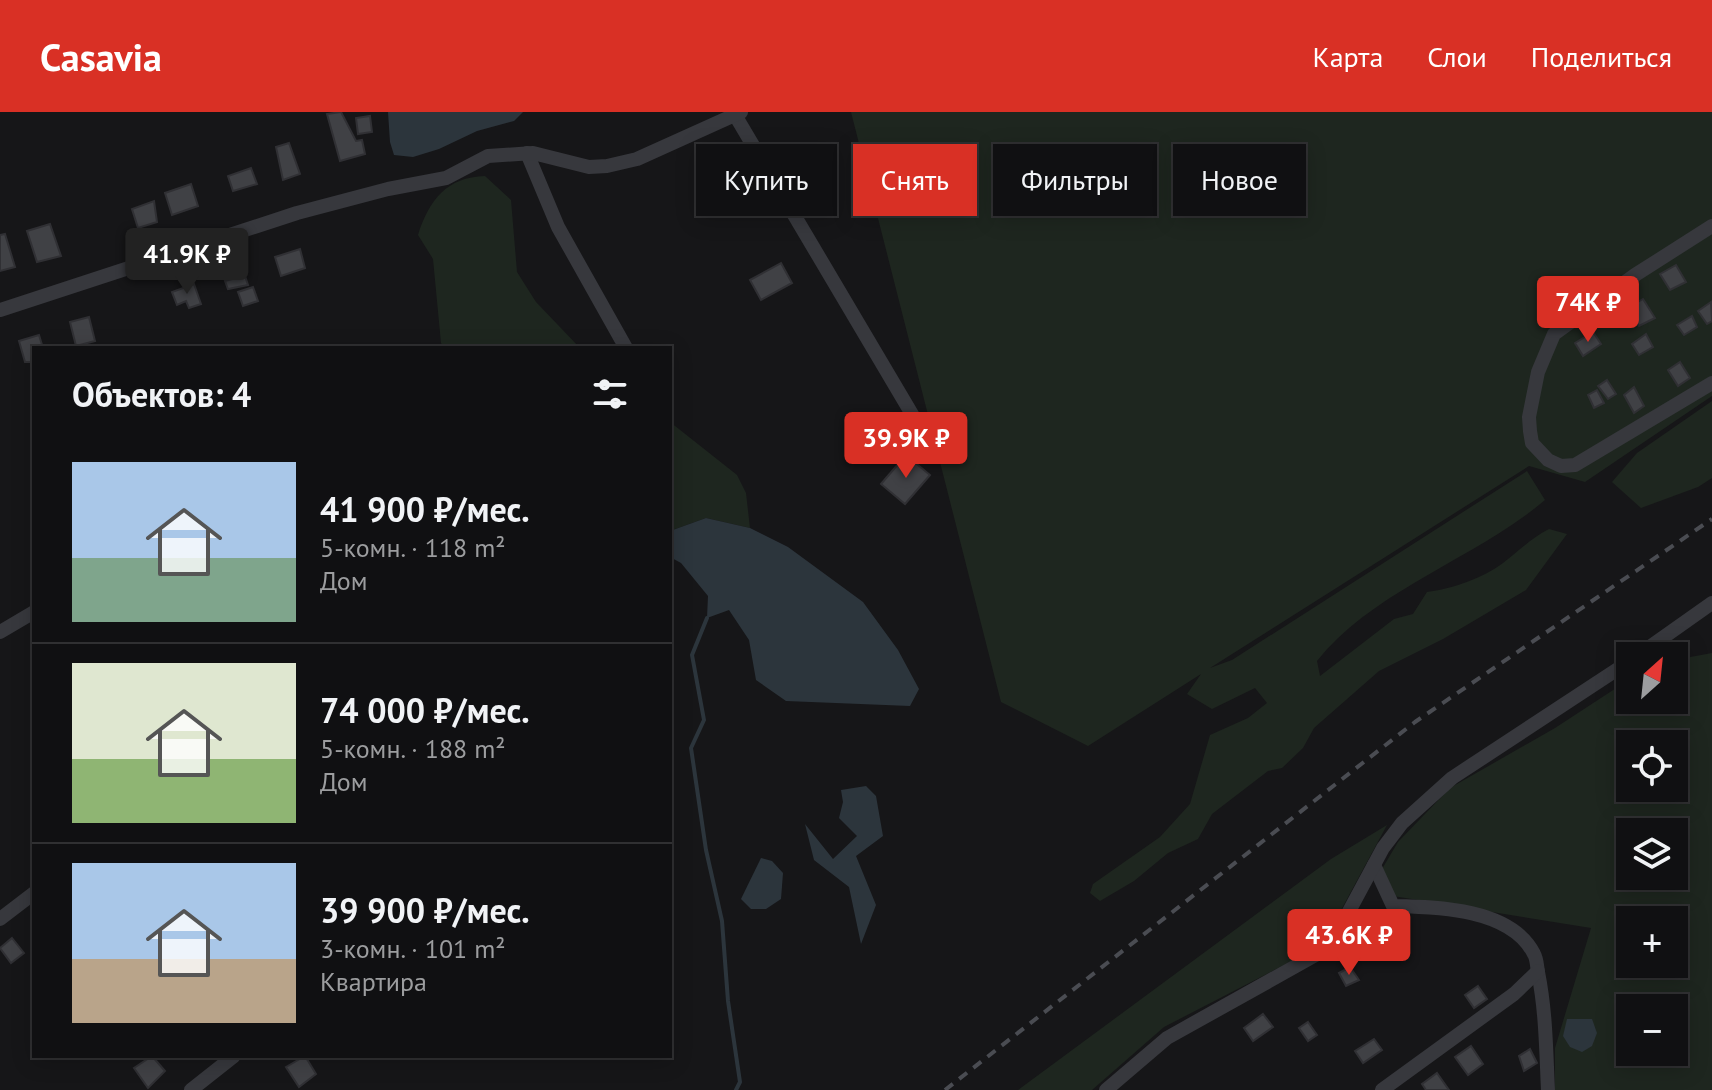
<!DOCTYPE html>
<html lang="ru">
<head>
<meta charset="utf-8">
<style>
	:root { --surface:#101012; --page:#19191b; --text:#f1f3f6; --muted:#9c9d9f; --line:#303032; --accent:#d93025 }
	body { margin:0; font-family:"PT Sans",sans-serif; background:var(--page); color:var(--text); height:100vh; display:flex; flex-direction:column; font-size:30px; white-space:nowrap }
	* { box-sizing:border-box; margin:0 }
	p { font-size:26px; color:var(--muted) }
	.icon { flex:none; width:44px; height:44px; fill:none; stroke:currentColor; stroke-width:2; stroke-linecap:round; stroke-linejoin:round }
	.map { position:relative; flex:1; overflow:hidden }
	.sheet { position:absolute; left:32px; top:234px; width:640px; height:712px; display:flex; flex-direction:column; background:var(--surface); border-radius:0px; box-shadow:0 4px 20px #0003,0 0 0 2px var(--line) }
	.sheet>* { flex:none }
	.banner { position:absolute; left:696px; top:32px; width:760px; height:72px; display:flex; gap:16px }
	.needle { width:52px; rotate:27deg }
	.buttons { position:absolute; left:1616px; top:530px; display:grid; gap:16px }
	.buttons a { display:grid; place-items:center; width:72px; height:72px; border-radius:0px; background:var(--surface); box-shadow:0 4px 20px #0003,0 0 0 2px var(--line); font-size:40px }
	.price { position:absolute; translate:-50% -68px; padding:0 18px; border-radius:8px; background:var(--accent); color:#fff; font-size:26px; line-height:52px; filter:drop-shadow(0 2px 4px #0008) }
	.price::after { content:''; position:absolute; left:50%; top:48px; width:24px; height:18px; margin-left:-12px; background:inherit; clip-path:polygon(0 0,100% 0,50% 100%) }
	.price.selected { background:#222; color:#fff }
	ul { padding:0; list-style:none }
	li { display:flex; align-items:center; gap:24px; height:200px; padding:0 40px }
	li+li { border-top:2px solid var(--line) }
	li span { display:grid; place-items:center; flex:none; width:224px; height:160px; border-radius:0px; color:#555 }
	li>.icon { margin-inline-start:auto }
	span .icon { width:96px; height:96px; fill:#fffc; stroke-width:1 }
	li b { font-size:34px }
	h2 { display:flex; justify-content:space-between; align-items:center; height:96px; padding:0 40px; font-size:34px }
	.pill { padding:0 28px; border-radius:0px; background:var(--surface); box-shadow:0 4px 20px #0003,0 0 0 2px var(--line); font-size:28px; line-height:72px }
	.pill.selected { background:var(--accent); color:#fff }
	header { display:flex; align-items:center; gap:48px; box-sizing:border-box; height:112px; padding:0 40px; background:var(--accent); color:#fff }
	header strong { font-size:38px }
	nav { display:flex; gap:44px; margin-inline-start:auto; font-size:28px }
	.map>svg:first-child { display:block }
	.green { fill:#1e261f; fill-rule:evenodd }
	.water { fill:#2c353c }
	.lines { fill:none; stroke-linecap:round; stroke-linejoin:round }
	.stream { stroke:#2c353c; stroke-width:4 }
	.building { fill:#404145; stroke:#303034; stroke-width:2 }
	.minor { stroke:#37383d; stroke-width:14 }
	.rail { stroke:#4a4c52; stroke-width:4; stroke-dasharray:10 8; stroke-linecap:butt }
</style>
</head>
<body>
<header>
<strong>Casavia</strong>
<nav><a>Карта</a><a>Слои</a><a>Поделиться</a></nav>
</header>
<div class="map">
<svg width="1712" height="978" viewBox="0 0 1712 978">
	<rect width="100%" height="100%" fill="#161618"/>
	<g class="green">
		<path d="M851,0h861v284l-127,86 -56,-16 -319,202 22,-8 295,-189 18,29c-68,58 -172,90 -228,161l3,15 74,-57 19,-5 14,-22c25,-3 56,-14 76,-29 16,-12 28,-25 46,-34l18,5 -41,56 -83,49 -64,32 -65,57 -11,20 -21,20 -14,3 -56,43 -14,25 -30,14 -34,28 -34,20 -10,-8 3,-9 67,-47 30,-33 20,-69 38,-17 19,-15 -12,-15 -43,21 -25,-15 14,-20 -113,72 -87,-44z"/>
		<path d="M485,64l26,24 6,72 19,30 44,46h-136l-3,-5 -8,-84 -15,-24c11,-35 29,-58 67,-59z"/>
		<polygon points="1712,289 1712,366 1698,375 1641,396 1612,370 1637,341"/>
		<polygon points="670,310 737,363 746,381 750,416 706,406 670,419"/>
		<path d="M1712,541v437h-157v-42l36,-120 -198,-32 -11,-27 16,-27 52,-54 105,-60 75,-49v21h44v-40zM1630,632h44v44h-44zM1630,720h44v44h-44zM1630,808h44v44h-44zM1630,896h44v44h-44z"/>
		<polygon points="1387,713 1327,824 1309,840 1164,915 1092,978 1018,978 1331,747"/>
	</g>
	<g class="water">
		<polygon points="388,0 523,0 514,9 477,19 439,37 413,45 394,43 390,30"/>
		<polygon points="706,406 750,416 788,435 863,490 898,538 919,577 910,594 786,589 756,568 749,528 729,498 707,506 708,484 681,451 670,445 670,419"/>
		<polygon points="866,674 876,684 883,724 856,744 876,793 861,832 849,775 814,748 805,712 833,747 857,724 839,706 843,690 841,678"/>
		<polygon points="761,746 772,749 783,761 781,787 766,797 751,797 741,787"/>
		<polygon points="1567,907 1592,907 1597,921 1592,934 1582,940 1570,935 1563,924"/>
	</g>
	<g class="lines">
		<polyline class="stream" points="707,506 692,543 704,608 691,636 706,738 722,809 728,889 740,970 736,978"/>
	</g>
	<g class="building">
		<polygon points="341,0 356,29 362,28 365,42 340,49 327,2"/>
		<polygon points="370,4 372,20 358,22 356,6"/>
		<polygon points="289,31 300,62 283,68 276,35"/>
		<polygon points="744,45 755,65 724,82 713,62"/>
		<polygon points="251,56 257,72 233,79 228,64"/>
		<polygon points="191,72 198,94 172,103 165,81"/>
		<polygon points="154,89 157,110 138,116 132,97"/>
		<polygon points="50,112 61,144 37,150 27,119"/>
		<polygon points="5,122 15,155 0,159 0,123"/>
		<polygon points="300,137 305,156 281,164 275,145"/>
		<polygon points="781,151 792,171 761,188 750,168"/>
		<polygon points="1676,153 1686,170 1670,178 1660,162"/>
		<polygon points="242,155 248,173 228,177 225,169 232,167 229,159"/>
		<polygon points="194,172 201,192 189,196 186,189 177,193 172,180"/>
		<polygon points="253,175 258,189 243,194 238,180"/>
		<polygon points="1643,187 1655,206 1639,214 1627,196"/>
		<polygon points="1711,190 1712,209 1707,212 1698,199"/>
		<polygon points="1692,204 1697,215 1684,223 1677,213"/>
		<polygon points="89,205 95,229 76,234 70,210"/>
		<polygon points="1593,220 1601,232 1583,244 1575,231"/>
		<polygon points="1646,222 1653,235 1639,243 1632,232"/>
		<polygon points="39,223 43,236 34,236 34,250 25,250 19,229"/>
		<polygon points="1680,250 1690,266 1678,274 1668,258"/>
		<polygon points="1607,268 1616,282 1608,287 1598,274"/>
		<polygon points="1634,275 1644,294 1634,301 1624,283"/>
		<polygon points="1597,278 1604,291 1594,296 1588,283"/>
		<polygon points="906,343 930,363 905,392 881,372"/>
		<polygon points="12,826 24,841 11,851 0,836"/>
		<polygon points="1350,855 1359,868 1346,874 1339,861"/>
		<polygon points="1478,874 1487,887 1474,896 1465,883"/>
		<polygon points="1263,902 1273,915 1253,929 1244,916"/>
		<polygon points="1308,910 1317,923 1308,929 1299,916"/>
		<polygon points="1374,927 1382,938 1363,951 1355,939"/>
		<polygon points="1471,934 1483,952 1468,963 1455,945"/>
		<polygon points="1530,937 1537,951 1524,959 1519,944"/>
		<polygon points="152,944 165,959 148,976 134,956"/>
		<polygon points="305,944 316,962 299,975 286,955"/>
		<polygon points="1437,961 1449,978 1426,978 1422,972"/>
	</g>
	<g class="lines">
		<g class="minor">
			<polyline points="735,3 932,336"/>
			<polyline points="527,41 558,115 626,236"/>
			<polyline points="1712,114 1635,163 1554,222 1538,260 1529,305 1530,319 1532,331 1548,348 1561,354 1575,353 1712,271"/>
			<polyline points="0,198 297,101 388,77 446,66 488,44 533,41 589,55 607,54 637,47 741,0"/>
			<polyline points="0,520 34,500"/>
			<polyline points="1637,544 1712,491"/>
			<path d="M1374,753l19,41c43,1 118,2 141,48 3,5 3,13 4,18 8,40 8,78 10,118"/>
			<polyline points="0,807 34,781"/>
			<polyline points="191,978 234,944"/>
			<polyline points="1106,978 1167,926 1321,840 1332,831 1383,736 1402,711 1452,666 1630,549"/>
			<polyline points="1382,978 1514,882 1538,859"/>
		</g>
		<polyline class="rail" points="945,978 1415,610 1712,407"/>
	</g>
</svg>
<div class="buttons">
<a><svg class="needle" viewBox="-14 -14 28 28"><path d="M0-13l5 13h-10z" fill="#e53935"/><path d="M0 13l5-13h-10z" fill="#9c9d9f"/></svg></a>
<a><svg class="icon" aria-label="locate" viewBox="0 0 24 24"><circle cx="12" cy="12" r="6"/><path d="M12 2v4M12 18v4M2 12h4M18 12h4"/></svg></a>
<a><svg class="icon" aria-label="layers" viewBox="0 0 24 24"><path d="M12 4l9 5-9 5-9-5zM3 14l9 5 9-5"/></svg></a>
<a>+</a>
<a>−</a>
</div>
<b class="price selected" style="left:187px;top:184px">41.9K ₽</b>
<b class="price" style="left:1588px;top:232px">74K ₽</b>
<b class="price" style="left:906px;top:368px">39.9K ₽</b>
<b class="price" style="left:1349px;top:865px">43.6K ₽</b>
<div class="banner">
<a class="pill">Купить</a>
<a class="pill selected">Снять</a>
<a class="pill">Фильтры</a>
<a class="pill">Новое</a>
</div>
<section class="sheet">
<h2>Объектов: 4<svg class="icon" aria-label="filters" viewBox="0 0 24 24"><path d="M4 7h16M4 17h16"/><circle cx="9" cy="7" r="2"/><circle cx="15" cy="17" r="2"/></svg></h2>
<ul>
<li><span style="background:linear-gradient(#a9c7e8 60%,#7fa58c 0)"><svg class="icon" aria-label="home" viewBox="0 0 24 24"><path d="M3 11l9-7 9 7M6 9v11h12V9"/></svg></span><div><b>41 900 ₽/мес.</b><p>5-комн. · 118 m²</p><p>Дом</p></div></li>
<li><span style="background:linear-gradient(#dfe7d0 60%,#8fb573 0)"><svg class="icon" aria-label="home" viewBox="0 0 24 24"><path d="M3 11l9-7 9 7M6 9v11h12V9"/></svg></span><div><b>74 000 ₽/мес.</b><p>5-комн. · 188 m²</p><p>Дом</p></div></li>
<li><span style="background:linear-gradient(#a9c7e8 60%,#b9a48a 0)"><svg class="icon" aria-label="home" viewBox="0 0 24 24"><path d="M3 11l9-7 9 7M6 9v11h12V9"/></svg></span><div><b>39 900 ₽/мес.</b><p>3-комн. · 101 m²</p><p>Квартира</p></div></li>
</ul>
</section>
</div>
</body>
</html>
